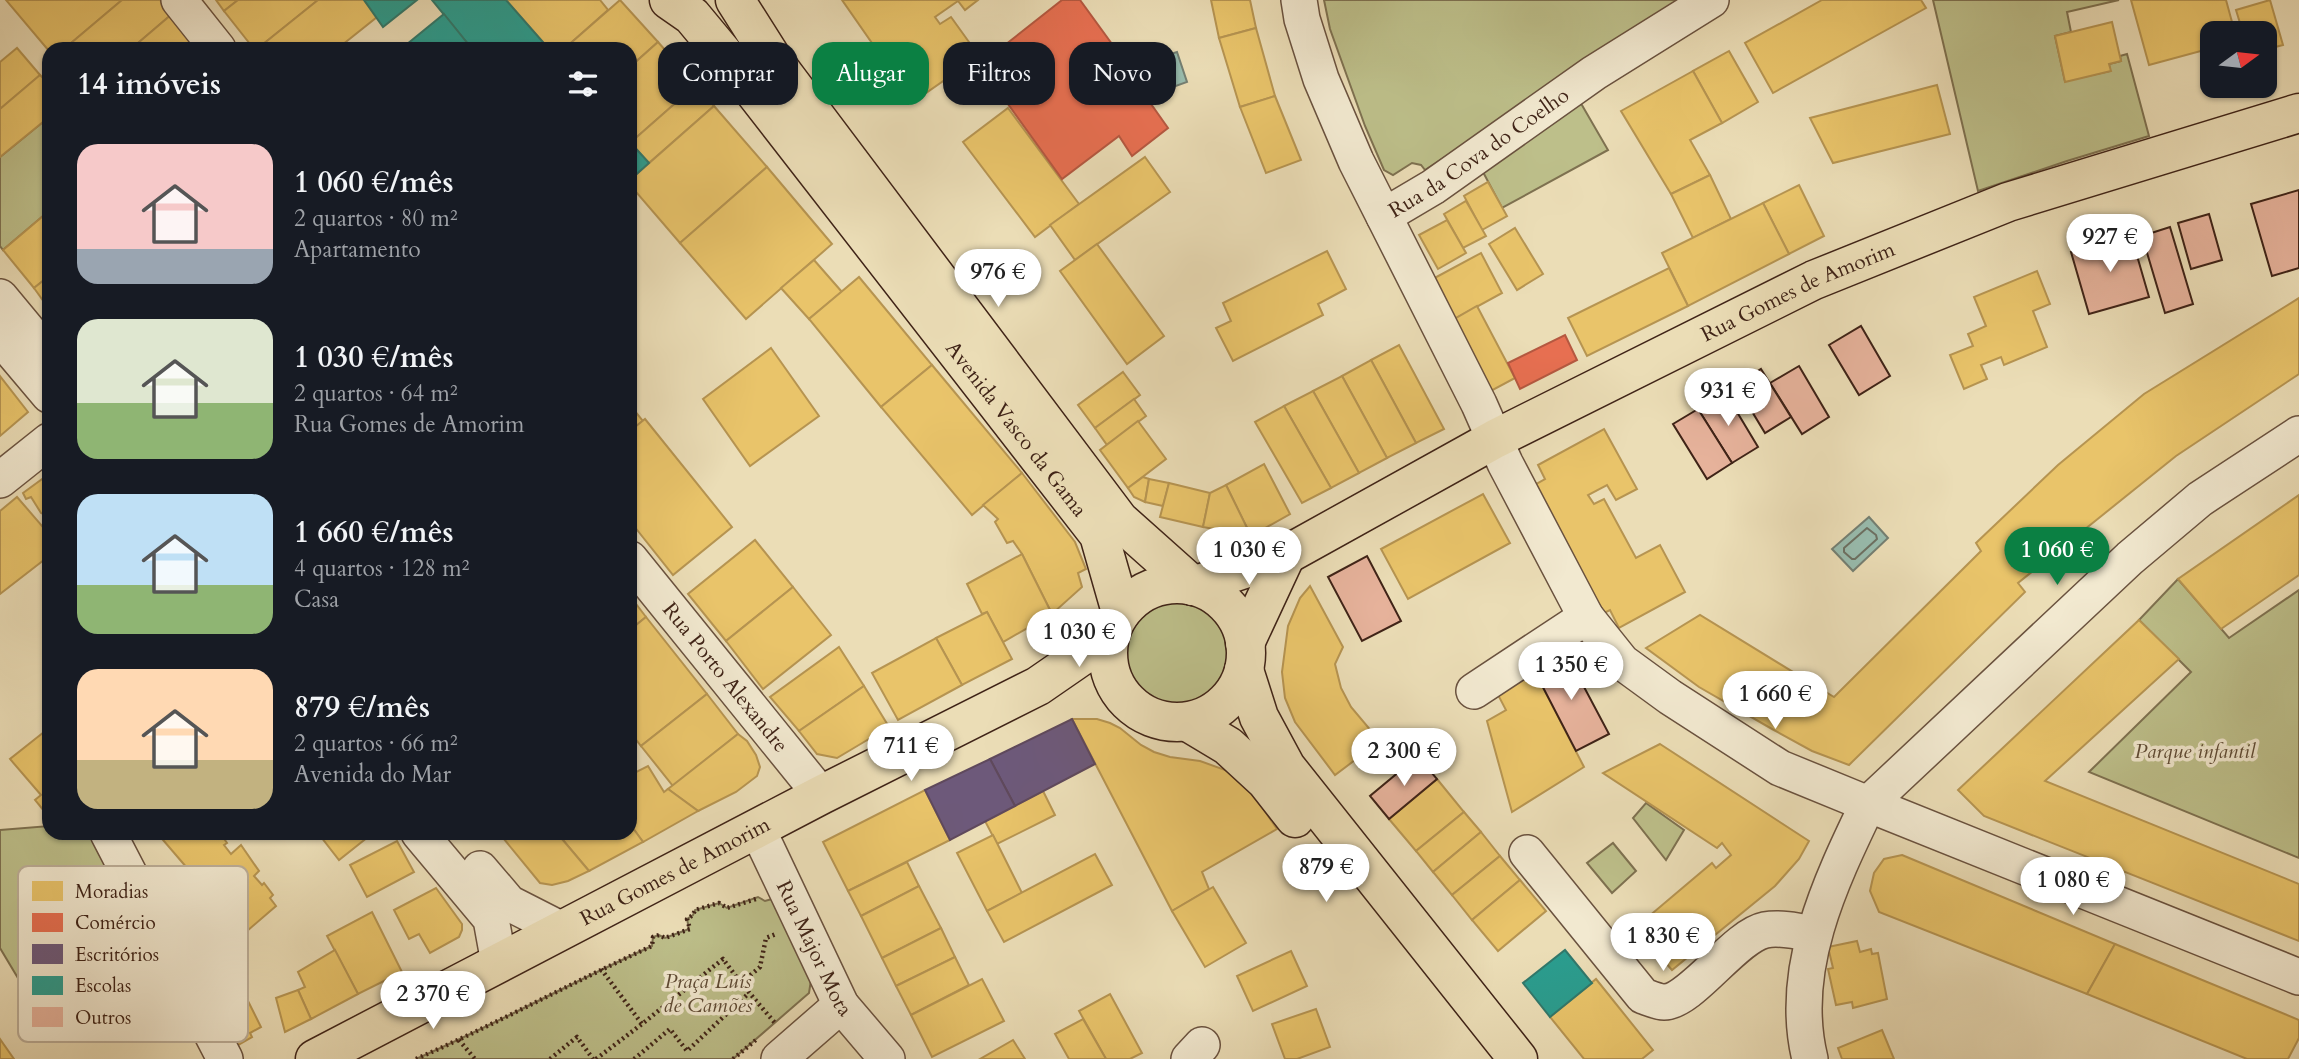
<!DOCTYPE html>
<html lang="pt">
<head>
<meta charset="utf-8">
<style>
	:root { --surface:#171b24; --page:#242831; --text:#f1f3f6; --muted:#9ea1a6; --accent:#0b8043 }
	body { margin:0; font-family:Cardo,serif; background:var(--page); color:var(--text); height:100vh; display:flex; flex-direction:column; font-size:26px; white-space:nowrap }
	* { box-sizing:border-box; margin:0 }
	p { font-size:23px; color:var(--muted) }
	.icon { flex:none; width:38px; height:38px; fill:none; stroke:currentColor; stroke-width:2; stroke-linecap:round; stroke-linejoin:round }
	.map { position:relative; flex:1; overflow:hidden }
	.side { position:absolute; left:42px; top:42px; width:595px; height:798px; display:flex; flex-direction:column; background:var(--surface); border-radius:21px; box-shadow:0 2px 5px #0004 }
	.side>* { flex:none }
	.guide { position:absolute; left:658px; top:42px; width:665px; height:63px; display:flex; gap:14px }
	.needle { width:46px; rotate:75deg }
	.controls { position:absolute; left:2200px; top:21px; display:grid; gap:14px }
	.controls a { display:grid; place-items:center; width:77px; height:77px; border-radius:14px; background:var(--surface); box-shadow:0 2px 5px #0004; font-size:35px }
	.price { position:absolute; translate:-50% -60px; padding:0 16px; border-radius:24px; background:#fff; color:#222; font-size:23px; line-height:46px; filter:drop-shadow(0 2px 4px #0008) }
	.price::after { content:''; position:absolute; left:50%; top:42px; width:21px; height:16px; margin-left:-10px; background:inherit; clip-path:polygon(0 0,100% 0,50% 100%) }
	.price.current { background:var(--accent); color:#fff }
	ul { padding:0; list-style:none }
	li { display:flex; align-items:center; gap:21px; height:175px; padding:0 35px }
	li span { display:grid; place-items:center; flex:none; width:196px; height:140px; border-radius:21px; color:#555 }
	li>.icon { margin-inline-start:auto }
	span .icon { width:84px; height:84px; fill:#fffc; stroke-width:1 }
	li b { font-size:30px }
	h2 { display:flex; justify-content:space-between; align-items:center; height:84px; padding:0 35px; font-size:30px }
	.tag { padding:0 24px; border-radius:21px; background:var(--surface); box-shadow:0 2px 5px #0004; font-size:24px; line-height:63px }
	.tag.current { background:var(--accent); color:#fff }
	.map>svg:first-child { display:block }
	.green { fill:#bdbf8a; stroke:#7e7150; stroke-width:2 }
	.water { fill:#98bcae; stroke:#747f72; stroke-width:2 }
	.homes { fill:#e9c46a; stroke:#b69451; stroke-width:2 }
	.shops { fill:#e76f51; stroke:#b55840; stroke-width:2 }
	.offices { fill:#6d597a; stroke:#5f495c; stroke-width:2 }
	.schools { fill:#2a9d8f; stroke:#30786b; stroke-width:2 }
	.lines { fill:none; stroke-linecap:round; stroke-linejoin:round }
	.shore { stroke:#6c7062; stroke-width:2 }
	.building { fill:#e6b29b; stroke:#3f2317; stroke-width:2 }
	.minor-casing { stroke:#6a523f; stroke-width:38 }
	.major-casing { stroke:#3f2317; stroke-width:41 }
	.path { stroke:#3f2317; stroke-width:4.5; stroke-dasharray:2 3.5; stroke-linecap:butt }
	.minor { stroke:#f2e9d0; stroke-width:35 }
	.major { stroke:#ebddb6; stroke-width:38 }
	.labels { text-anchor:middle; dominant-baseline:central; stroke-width:7; stroke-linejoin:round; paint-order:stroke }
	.street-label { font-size:21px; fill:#3f2317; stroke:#f2e9d0 }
	.park-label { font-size:21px; font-style:italic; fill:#5e4a34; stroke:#f2e9d0 }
	.key { fill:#f2e9d0; stroke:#bcae98; stroke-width:2 }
	.key-label { font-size:19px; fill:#3f2317 }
</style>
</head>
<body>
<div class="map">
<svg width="2299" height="1059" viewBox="0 0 2299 1059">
	<rect width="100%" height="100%" fill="#ebddb6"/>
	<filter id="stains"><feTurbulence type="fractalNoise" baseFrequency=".00286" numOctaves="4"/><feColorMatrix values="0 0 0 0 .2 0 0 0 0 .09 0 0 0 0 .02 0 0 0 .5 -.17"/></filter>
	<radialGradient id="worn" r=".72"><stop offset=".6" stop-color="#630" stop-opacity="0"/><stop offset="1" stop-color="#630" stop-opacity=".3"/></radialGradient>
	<g class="green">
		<polygon points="1324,0 1685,0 1425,170 1421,165 1412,163 1393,175 1384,170 1365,126 1330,29"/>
		<polygon points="1933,0 2119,0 2067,12 2071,32 2055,36 2065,81 2110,71 2109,64 2121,61 2120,56 2127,54 2149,136 2067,161 1978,191"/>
		<polygon points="1579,100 1608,150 1502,208 1483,172"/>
		<polygon points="49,117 49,211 3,250 0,246 0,157"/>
		<polygon points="2178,579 2229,638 2299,590 2299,858 2089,772 2191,672 2139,620"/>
		<circle cx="1176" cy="656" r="56"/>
		<polygon points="1646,803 1684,830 1666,860 1633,818"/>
		<polygon points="49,826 49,833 89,833 156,962 129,980 139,1009 93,1024 82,999 43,1020 0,948 0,830"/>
		<polygon points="1613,843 1636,871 1612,893 1587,863"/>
		<path d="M758,897l7,4 7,-2 39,81 -2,13 -76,66h-317c80,-35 157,-77 236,-113l1,-9 6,-2 6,3 24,-9 -2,-10 6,-4 2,-5 24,-7 8,5z"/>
	</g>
	<g class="water">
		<polygon points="1177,52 1187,82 1173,87 1169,76 1146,84 1139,64"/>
		<polygon points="1869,517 1888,538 1853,571 1832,549"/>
	</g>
	<g class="homes">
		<polygon points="6,0 122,0 64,49 49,49 49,51"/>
		<polygon points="122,0 160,0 172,14 131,49 64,49"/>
		<polygon points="216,0 238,0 224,11"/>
		<polygon points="238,0 318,0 257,49 254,49 224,11"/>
		<polygon points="318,0 364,0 377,17 337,49 257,49"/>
		<polygon points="506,0 600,0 608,10 564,49 549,49"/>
		<polygon points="620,0 658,42 630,67 630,49 564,49"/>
		<polygon points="842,0 978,0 965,10 958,1 935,17 940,24 951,17 979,56 913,102 895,77 911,66 903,55 888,66"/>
		<polygon points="1211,0 1250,0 1256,28 1219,38"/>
		<polygon points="1822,0 1921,0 1926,8 1773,93 1745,43"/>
		<polygon points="2131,0 2226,0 2235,33 2212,33 2212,48 2149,65"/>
		<polygon points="2270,0 2283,45 2264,50 2264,33 2243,33 2236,10"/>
		<polygon points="172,14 195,42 188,49 131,49"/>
		<polygon points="2112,22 2121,61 2109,64 2111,71 2065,82 2055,36"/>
		<polygon points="1256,28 1275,96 1240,107 1219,38"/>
		<polygon points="658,42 696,85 630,143 630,67"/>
		<polygon points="17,48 40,75 0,109 0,62"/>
		<polygon points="1729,51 1758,102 1722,123 1693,71"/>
		<polygon points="1693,71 1722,123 1690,140 1710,175 1671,194 1621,111"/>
		<polygon points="40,75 45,80 49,77 49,117 0,157 0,109"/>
		<polygon points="696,85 714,106 649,163 630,143"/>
		<polygon points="1937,85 1950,134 1833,163 1810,118"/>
		<polygon points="1275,96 1301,160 1266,173 1240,107"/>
		<polygon points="714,106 767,167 680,243 630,185 630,180"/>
		<polygon points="1008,108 1079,204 1035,237 963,142"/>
		<polygon points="1145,157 1170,192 1075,260 1050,225"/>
		<polygon points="767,167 832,244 746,319 680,243"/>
		<polygon points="1710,175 1731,219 1693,238 1671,194"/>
		<polygon points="1488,182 1507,216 1482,230 1464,196"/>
		<polygon points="1799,185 1824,236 1789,254 1763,203"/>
		<polygon points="1466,201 1486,236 1463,248 1444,214"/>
		<polygon points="1763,203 1789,254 1688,306 1662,253"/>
		<polygon points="49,211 49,276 34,288 3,250"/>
		<polygon points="1447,220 1466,253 1438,269 1419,235"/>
		<polygon points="1515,228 1543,274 1517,290 1489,244"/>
		<polygon points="1097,244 1164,336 1127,364 1060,271"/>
		<polygon points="1327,251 1346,289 1318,304 1323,315 1233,361 1216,328 1231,321 1223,303"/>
		<polygon points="1481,253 1502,293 1451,321 1429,281"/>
		<polygon points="814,260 842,292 809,319 781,288"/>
		<polygon points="1669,268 1688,306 1587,356 1568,318"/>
		<polygon points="2037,271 2050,304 2033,311 2047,347 2004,365 2001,357 1981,365 1987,379 1964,389 1950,355 1973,346 1968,334 1986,326 1974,297"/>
		<polygon points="49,276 49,309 34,288"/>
		<polygon points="859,277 932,365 881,407 809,319"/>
		<polygon points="2299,298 2299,374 2176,456 2018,583 2025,592 1849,765 1812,751 1772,729 1699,687 1646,648 1700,615 1834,697 1981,551 1976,543 2058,465 2144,394"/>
		<polygon points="1477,306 1515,378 1489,392 1451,321"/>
		<polygon points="1399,345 1444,429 1416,443 1371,360"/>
		<polygon points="771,348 819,416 750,466 703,399"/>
		<polygon points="1371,360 1416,443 1387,458 1342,376"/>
		<polygon points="932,365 1022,473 972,515 881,407"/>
		<polygon points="1123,372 1140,395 1095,428 1078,405"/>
		<polygon points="0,376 28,412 0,436"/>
		<polygon points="1342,376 1387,458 1359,473 1313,391"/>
		<polygon points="1313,391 1359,473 1331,488 1284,406"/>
		<polygon points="1134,399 1146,416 1107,445 1095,428"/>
		<polygon points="630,405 643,421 630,432"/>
		<polygon points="1284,406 1331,488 1302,503 1255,422"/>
		<polygon points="645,419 732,527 673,575 630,521 630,431"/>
		<polygon points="1138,421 1166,459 1128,488 1100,450"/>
		<polygon points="1604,429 1637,489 1616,500 1607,485 1588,495 1594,504 1604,499 1636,558 1660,545 1685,592 1619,628 1610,610 1600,615 1531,487 1545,479 1538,465"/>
		<polygon points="1264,464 1290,514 1251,536 1226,485"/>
		<polygon points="1022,473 1075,542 1086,569 1078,573 1082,587 1052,614 1022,554 1013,541 1007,543 995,522 998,519 983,505"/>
		<polygon points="49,474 49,515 48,516 41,513 31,497 26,499 23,493"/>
		<polygon points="1143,477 1149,479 1145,502 1134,497 1128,488"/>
		<polygon points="1149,479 1169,483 1163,506 1145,502"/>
		<polygon points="1169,483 1210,493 1203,527 1160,517"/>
		<polygon points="1226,485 1251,536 1203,527 1210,493"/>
		<polygon points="1483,494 1510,543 1408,599 1381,549"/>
		<polygon points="2299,495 2299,575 2221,629 2178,579"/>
		<polygon points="17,497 49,534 49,556 0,594 0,511"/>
		<polygon points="755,540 793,587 726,641 688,594"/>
		<polygon points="1022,554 1052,614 1003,642 987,612 982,614 967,584"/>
		<polygon points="1310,586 1343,647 1335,664 1341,688 1351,707 1378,739 1360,751 1363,754 1335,775 1295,722 1285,698 1282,672 1288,626 1300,598"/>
		<polygon points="793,587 831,635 763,689 726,641"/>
		<polygon points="630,596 646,617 630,630"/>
		<polygon points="987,612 1012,659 962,685 936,638"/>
		<polygon points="646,617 707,694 641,746 630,732 630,630"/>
		<polygon points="2139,620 2179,659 2045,781 2299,884 2299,941 1984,816 1958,790"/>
		<polygon points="936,638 962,685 898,720 872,673"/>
		<polygon points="839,647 864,686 799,731 770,697"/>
		<polygon points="1534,670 1584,767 1512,812 1487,721 1506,710 1496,691"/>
		<polygon points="864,686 889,727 837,758 817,754 799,731"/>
		<polygon points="707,694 738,734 673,786 641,746"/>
		<polygon points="1072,719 1097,719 1110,723 1120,728 1141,745 1154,752 1170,757 1200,761 1228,771 1256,798 1277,829 1202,872 1209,889 1172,911"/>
		<polygon points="49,728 49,806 44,811 35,800 41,795 10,759"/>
		<polygon points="738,734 747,741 756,755 760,767 757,776 736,792 698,811 668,789"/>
		<polygon points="1660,744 1809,841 1799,859 1775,886 1672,970 1635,928 1712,863 1716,868 1731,855 1722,843 1717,848 1603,773"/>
		<polygon points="648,766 664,792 668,789 698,811 643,842 630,824 630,775"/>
		<polygon points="1437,779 1464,812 1416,851 1389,819"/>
		<polygon points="925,790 950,840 848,891 823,842"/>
		<polygon points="1043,791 1055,815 997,844 985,821"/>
		<polygon points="1464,812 1481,832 1433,872 1416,851"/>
		<polygon points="630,824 643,842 589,871 557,833 630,833"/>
		<polygon points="1481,832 1500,856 1452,895 1433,872"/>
		<polygon points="157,833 220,833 227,843 224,845 231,854 241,845 259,871 254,876 262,885 264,883 273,895 270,898 276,906 247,931 241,928 236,922 235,914 232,910 207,931 205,928 203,930 190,913 193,910 193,906 200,901 198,897 206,890"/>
		<polygon points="318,833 373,833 339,860"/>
		<polygon points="499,833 557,833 589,871 568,881 552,885 540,883"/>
		<polygon points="993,835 1022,893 987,911 957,853"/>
		<polygon points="397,841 414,872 367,897 350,865"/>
		<polygon points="1095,854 1112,885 1004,942 987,911"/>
		<polygon points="1902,855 2115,944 2087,994 1879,912 1870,891 1874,873 1884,859"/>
		<polygon points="1500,856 1520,880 1472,920 1452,895"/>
		<polygon points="907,862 919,886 861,916 848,891"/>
		<polygon points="1520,880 1546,911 1498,951 1472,920"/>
		<polygon points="919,886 941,928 882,958 861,916"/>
		<polygon points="1213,887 1246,943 1205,967 1172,911"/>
		<polygon points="436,888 462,924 462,930 459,937 430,953 419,934 409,939 394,910"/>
		<polygon points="372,912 402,972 358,994 327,936"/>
		<polygon points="941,928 955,957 896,986 882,958"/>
		<polygon points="1857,941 1860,952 1871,949 1872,954 1878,953 1887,999 1853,1008 1852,1002 1836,1005 1828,969 1833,968 1828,947"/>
		<polygon points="2115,944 2299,1020 2299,1038 2288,1059 2247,1059 2087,994"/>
		<polygon points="335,950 358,994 311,1019 298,990 305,987 298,972"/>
		<polygon points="1291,951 1307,986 1253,1011 1237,976"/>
		<polygon points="955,957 969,985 911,1015 896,986"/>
		<polygon points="237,979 261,1027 250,1033 252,1037 233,1048 197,1002"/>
		<polygon points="982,979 1004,1021 932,1057 911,1015"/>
		<polygon points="1596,979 1653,1050 1642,1059 1584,1059 1550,1017"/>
		<polygon points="298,990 311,1019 285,1032 276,998"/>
		<polygon points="1110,994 1142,1053 1130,1059 1106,1059 1079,1011"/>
		<polygon points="1316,1009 1330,1047 1297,1059 1285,1059 1272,1024"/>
		<polygon points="1083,1019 1106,1059 1069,1059 1055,1034"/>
		<polygon points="1882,1030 1894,1059 1842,1059 1838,1048"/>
		<polygon points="0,1039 14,1059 0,1059"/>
		<polygon points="1013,1040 1025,1059 980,1059"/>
	</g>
	<g class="shops">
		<polygon points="1062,0 1080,0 1128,66 1135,69 1134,73 1137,74 1141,80 1139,99 1146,97 1168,128 1132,156 1119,136 1062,179 1000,93 993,95 992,88 977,67"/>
		<polygon points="1565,335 1577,360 1520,389 1508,363"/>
	</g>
	<g class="offices">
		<polygon points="1072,719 1095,764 1015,806 990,759"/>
		<polygon points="990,759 1015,806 950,840 925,790"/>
	</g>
	<g class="schools">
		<polygon points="364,0 417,0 383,27"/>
		<polygon points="432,0 506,0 549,49 472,49"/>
		<polygon points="444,14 472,49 401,49"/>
		<polygon points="630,142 649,163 630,180"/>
		<polygon points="1565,950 1592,983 1550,1017 1523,983"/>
	</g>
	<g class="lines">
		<polygon class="shore" points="1867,528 1876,535 1877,539 1855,559 1852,559 1844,552 1844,548"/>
	</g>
	<g class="building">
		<polygon points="2299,190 2299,268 2272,276 2251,204"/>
		<polygon points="2209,214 2222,260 2191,269 2178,223"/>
		<polygon points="2170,227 2193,304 2165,313 2142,236"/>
		<polygon points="2131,235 2149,297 2089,314 2071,252"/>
		<polygon points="1861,326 1890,376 1859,395 1829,345"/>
		<polygon points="1799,366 1829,417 1802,434 1770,383"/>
		<polygon points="1761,369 1791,417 1765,433 1736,385"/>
		<polygon points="1725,392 1758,447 1732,463 1698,409"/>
		<polygon points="1698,409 1732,463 1707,479 1673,424"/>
		<polygon points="1367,556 1401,621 1362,641 1328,577"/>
		<polygon points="1566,653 1609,734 1576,751 1534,670"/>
		<polygon points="1418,756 1437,779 1389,819 1370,796"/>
	</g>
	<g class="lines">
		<g class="minor-casing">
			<g id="minor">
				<polyline points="179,0 218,49"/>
				<path d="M1299,0l3,19 19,60 35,82 123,243 26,59 81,154 36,45 48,35 110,71 88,36c-38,79 -80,166 -58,255"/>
				<path id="s1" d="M1384,216l49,-29 161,-114 117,-73"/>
				<polyline points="0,297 49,356"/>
				<polyline points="0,337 49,395"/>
				<polyline points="2299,434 2200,499 2130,558 1868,804 2299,977"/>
				<polyline points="0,480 49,441"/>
				<path id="s2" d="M630,559l191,236"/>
				<polyline points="1474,691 1586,617"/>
				<path id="s3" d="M757,828l84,177 46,54"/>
				<polyline points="108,833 225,1059"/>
				<polyline points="419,833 491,919 499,963"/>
				<path d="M1527,853l116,143c6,2 15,6 21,6 27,0 71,-66 101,-72 15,-3 33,1 48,4"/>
				<polyline points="480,869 509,903 562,930"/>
				<polyline points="779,1059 841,1005"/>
				<polyline points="1189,1059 1202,1045"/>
			</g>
		</g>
		<g class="major-casing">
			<g id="major">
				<path id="s4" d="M669,0l23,16 54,65 353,454 22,77"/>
				<polyline points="735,0 773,60 1119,520 1193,586"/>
				<circle cx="1177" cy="653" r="69"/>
				<path id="s5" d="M1193,586l93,-31 209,-116 319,-159 194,-78 291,-89"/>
				<polyline points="1245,643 1286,555"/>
				<polyline points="1244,670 1259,717 1286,767 1518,1059"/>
				<polyline points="1188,722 1228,746 1266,781 1295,818"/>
				<path id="s6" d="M315,1059l506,-264 217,-109 71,-49"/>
			</g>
		</g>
		<g class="path">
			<polyline points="956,97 984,76"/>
			<polyline points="601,969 642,1024 723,959 741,983 760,967 766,938 776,934"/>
			<polyline points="741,983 775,1023"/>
			<polyline points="459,1040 475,1059"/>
			<path d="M416,1059c80,-35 157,-77 236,-113l1,-9 6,-2 6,3 25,-9 -3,-10 6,-4 2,-5 24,-7 8,5 32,-10"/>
			<polyline points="550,1059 577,1037 593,1059"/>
			<polyline points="596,1059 642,1024"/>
			<polyline points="634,1059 670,1029 687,1051 749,993"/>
			<polyline points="733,1059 757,1039"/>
		</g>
		<use href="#minor" class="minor"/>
		<use href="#major" class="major"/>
	</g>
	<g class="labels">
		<g class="street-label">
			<text stroke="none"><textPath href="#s1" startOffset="114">Rua da Cova do Coelho</textPath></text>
			<text stroke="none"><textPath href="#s5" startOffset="674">Rua Gomes de Amorim</textPath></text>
			<text stroke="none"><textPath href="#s4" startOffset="553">Avenida Vasco da Gama</textPath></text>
			<text stroke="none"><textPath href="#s2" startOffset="152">Rua Porto Alexandre</textPath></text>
			<text stroke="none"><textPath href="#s6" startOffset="406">Rua Gomes de Amorim</textPath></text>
			<text stroke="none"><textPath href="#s3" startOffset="133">Rua Major Mota</textPath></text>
		</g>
		<g class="park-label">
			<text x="2195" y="751">Parque infantil</text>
			<text x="708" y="981">Praça Luís<tspan x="708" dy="24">de Camões</tspan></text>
		</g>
	</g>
	<rect x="18" y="866" width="230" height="176" rx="10" class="key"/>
	<rect x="32" y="881" width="31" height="20" fill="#e9c46a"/>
	<rect x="32" y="913" width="31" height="19" fill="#e76f51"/>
	<rect x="32" y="944" width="31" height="20" fill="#6d597a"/>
	<rect x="32" y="976" width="31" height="19" fill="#2a9d8f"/>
	<rect x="32" y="1007" width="31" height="20" fill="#e6b29b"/>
	<g class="key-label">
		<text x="75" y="898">Moradias</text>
		<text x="75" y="929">Comércio</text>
		<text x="75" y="961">Escritórios</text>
		<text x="75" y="992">Escolas</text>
		<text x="75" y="1024">Outros</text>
	</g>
	<rect width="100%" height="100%" filter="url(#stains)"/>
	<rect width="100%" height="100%" fill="url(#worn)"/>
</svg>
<div class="controls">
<a><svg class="needle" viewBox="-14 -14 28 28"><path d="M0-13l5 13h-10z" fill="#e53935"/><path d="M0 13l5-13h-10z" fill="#9ea1a6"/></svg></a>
</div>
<b class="price" style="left:2110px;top:274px">927 €</b>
<b class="price" style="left:998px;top:309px">976 €</b>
<b class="price" style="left:1728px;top:428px">931 €</b>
<b class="price" style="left:1249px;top:587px">1 030 €</b>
<b class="price current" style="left:2057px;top:587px">1 060 €</b>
<b class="price" style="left:1079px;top:669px">1 030 €</b>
<b class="price" style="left:1571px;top:702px">1 350 €</b>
<b class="price" style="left:1775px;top:731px">1 660 €</b>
<b class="price" style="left:911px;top:783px">711 €</b>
<b class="price" style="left:1404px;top:788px">2 300 €</b>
<b class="price" style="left:1326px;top:904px">879 €</b>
<b class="price" style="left:2073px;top:917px">1 080 €</b>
<b class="price" style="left:1663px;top:973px">1 830 €</b>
<b class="price" style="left:433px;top:1031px">2 370 €</b>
<div class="guide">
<a class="tag">Comprar</a>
<a class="tag current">Alugar</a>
<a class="tag">Filtros</a>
<a class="tag">Novo</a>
</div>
<section class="side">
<h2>14 imóveis<svg class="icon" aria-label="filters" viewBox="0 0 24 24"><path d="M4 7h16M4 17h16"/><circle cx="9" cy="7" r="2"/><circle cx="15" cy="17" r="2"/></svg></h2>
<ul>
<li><span style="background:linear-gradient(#f6c9c9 75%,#9aa5b1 0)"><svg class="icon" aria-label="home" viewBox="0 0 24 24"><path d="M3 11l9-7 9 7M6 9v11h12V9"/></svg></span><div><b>1 060 €/mês</b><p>2 quartos · 80 m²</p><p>Apartamento</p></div></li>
<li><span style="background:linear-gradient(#dfe7d0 60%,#8fb573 0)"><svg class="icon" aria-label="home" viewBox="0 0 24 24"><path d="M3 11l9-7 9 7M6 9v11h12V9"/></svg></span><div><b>1 030 €/mês</b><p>2 quartos · 64 m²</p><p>Rua Gomes de Amorim</p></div></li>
<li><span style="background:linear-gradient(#bfe0f5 65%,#8fb573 0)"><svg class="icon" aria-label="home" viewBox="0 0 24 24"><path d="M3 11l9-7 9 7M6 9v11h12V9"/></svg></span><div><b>1 660 €/mês</b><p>4 quartos · 128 m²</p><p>Casa</p></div></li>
<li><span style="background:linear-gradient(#ffd9b3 65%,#c2b280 0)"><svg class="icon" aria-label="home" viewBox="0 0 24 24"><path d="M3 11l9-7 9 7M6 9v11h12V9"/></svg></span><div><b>879 €/mês</b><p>2 quartos · 66 m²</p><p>Avenida do Mar</p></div></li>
</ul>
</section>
</div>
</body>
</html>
